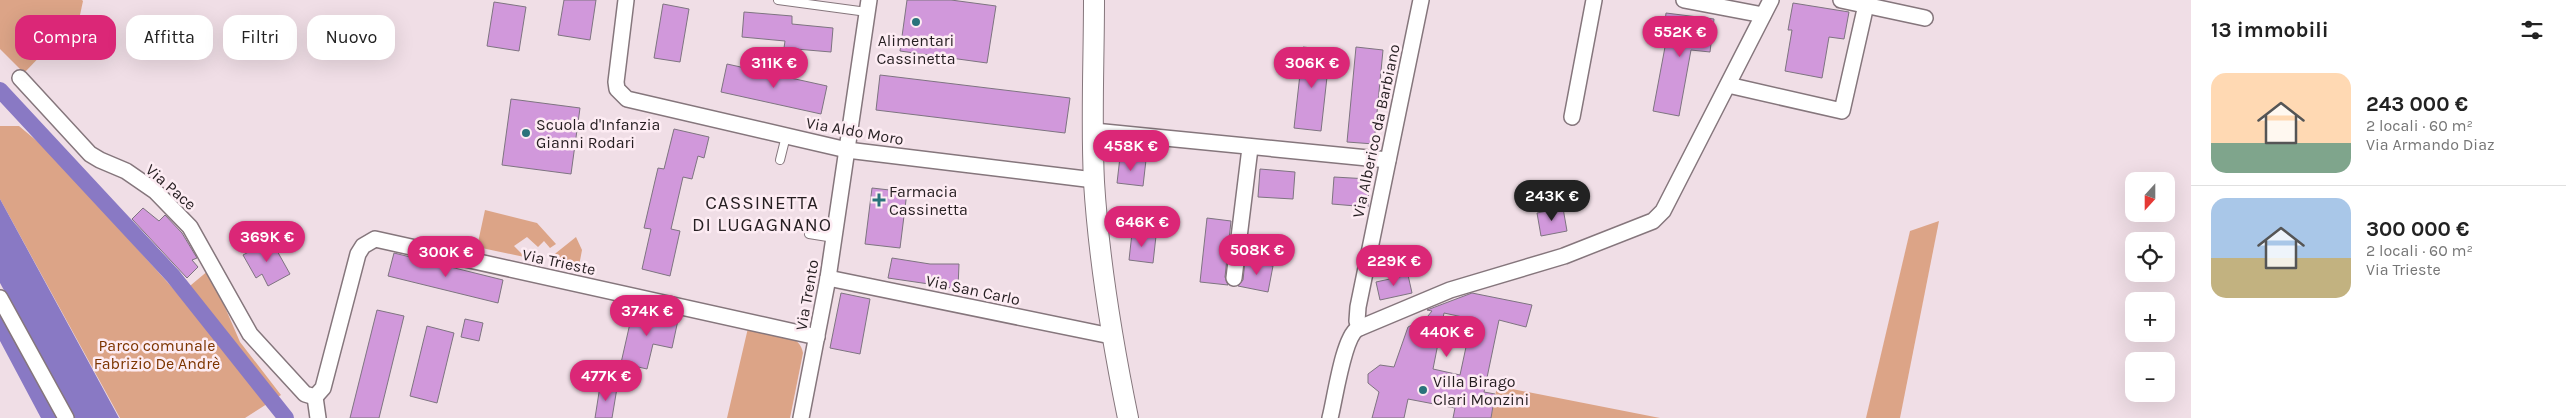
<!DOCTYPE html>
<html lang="it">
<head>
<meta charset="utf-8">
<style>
	:root { --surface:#fff; --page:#f2f2f2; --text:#222; --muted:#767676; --line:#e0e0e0; --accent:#db2777 }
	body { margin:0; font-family:Karla,sans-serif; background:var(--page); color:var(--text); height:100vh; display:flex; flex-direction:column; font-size:19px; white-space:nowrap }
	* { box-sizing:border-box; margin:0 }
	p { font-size:16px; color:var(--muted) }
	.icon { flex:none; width:28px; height:28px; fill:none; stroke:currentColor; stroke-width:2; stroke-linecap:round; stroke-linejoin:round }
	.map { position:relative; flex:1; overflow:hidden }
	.details { display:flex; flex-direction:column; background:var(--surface); width:375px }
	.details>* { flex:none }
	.hud { position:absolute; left:15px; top:15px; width:475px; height:45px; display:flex; gap:10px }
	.needle { width:32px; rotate:201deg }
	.controls { position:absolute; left:2125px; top:172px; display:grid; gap:10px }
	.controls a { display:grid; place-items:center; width:50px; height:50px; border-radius:10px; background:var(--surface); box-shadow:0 5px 20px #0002; font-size:25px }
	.price { position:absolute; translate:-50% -42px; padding:0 11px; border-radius:18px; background:var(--accent); color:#fff; font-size:16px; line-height:32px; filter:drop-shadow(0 1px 2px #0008) }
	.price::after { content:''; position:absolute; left:50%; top:30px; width:15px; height:11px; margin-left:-8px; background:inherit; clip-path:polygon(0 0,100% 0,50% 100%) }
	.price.on { background:#222; color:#fff }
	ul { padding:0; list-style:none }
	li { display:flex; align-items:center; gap:15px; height:125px; padding:0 20px }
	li+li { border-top:1px solid var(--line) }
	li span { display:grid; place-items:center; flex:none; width:140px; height:100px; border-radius:15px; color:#555 }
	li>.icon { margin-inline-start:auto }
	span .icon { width:60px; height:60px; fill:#fffc; stroke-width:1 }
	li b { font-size:21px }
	h2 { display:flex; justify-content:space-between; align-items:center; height:60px; padding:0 20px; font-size:21px }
	.chip { padding:0 18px; border-radius:15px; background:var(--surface); box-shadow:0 5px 20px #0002; font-size:18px; line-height:45px }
	.chip.on { background:var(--accent); color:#fff }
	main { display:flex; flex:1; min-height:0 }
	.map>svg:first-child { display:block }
	.green { fill:#dca487 }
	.water { fill:#8979c4 }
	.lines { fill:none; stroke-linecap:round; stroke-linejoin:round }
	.canal { stroke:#8979c4; stroke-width:16 }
	.building { fill:#d198db; stroke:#7e7480; fill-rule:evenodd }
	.lane-casing { stroke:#85767c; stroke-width:10 }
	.street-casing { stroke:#85767c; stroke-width:18 }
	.secondary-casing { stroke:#85767c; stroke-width:22 }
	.lane { stroke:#fff; stroke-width:8 }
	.street { stroke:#fff; stroke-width:15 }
	.secondary { stroke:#fff; stroke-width:20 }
	.poi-dot { fill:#2a737b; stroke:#fdecf3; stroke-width:2 }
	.labels { text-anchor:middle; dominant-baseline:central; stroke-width:5; stroke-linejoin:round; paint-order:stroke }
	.poi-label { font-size:16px; fill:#251e21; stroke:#fdecf3; text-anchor:start }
	.street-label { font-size:16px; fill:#251e21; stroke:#fdecf3 }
	.park-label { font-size:16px; fill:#7d3501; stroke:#fdecf3 }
	.quarter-label { font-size:19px; letter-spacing:1px; fill:#251e21; stroke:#fdecf3 }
</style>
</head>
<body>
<main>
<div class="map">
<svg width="2191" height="418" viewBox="0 0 2191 418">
	<rect width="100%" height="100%" fill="#f0dee6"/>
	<g class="green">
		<polygon points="0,0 82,0 83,1 80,15 24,73 0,49"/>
		<polygon points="0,126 19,126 50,152 179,295 209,270 240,342 281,395 245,418 120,418 0,199"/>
		<polygon points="485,210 537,223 556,244 550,248 544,241 538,247 527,237 514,246 524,256 529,252 534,259 477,247"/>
		<polygon points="1939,221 1900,418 1866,418 1910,231"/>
		<polygon points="576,237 582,250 578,271 549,263 551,257"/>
		<path d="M748,328c18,4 52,3 55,25l-13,65h-63z"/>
		<polygon points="1497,386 1660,418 1491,418"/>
	</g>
	<polygon class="water" points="0,199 119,418 74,418 0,283"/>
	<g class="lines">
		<g class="canal">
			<polyline points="0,90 173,276 286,418"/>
			<polyline points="0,324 50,418"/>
		</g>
	</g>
	<g class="building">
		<polygon points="564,0 596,0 590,40 558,35"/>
		<polygon points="907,0 951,0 996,6 987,63 900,51"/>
		<polygon points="494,2 526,7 519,51 487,46"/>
		<polygon points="1793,3 1849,12 1844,39 1829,37 1822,78 1785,71 1792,30 1788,30"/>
		<polygon points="663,4 689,9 680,62 654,58"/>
		<polygon points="744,12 792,16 792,24 833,28 831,52 784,48 785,41 742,37"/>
		<polygon points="1666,13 1714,19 1710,52 1691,50 1679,116 1653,111 1665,47 1662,46"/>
		<polygon points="1303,47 1330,50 1321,131 1294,128"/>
		<polygon points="1356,47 1383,50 1374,144 1347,142"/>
		<polygon points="727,64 827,86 821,114 721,92"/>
		<polygon points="880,75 1070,98 1065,133 876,110"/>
		<polygon points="511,99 580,108 571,174 502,165"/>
		<polygon points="674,129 709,137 704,158 698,156 692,179 683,177 671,229 680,231 670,276 642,269 651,229 644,228 658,168 664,169"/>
		<polygon points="1120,157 1146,160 1143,186 1117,183"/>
		<polygon points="1260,169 1295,172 1293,199 1258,197"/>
		<polygon points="1334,177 1369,179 1368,207 1332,204"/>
		<polygon points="872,188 907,192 900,248 865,244"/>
		<polygon points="143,208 159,221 165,215 182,233 197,258 192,260 198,267 187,278 132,219"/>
		<polygon points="1563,208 1567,231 1541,236 1537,213"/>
		<polygon points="1207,218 1231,221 1225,277 1228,285 1200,282"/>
		<polygon points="1132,233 1156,236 1153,263 1129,260"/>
		<polygon points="271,240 290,274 268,286 262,274 256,278 243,255"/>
		<polygon points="394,253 503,280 498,303 388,276"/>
		<polygon points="892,258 930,264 959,264 958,288 929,287 929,284 888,278"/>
		<polygon points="1245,261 1273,266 1268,292 1238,286 1243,280"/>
		<polygon points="1408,275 1412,293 1380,300 1376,282"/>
		<polygon points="841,293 870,299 860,354 830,348"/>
		<path d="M1472,293l60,12 -6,22 -27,-7 -15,72 11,2 -4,24h-38l2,-10 -47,-9 -4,19h-32l7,-26 -11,-9v-9l12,-9 14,2 14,-40 10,-5 1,5 13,-16 -5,-1zM1444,313l28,6 -12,56 -27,-6z"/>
		<polygon points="377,310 404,316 379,418 350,418"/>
		<polygon points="633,310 678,320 672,348 653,344 647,369 621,363"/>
		<polygon points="465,319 483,323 479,341 461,337"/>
		<polygon points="427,326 454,333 437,403 410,396"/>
		<polygon points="600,386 617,388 612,418 595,418"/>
	</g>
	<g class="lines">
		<g class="lane-casing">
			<g id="lane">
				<polyline points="778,0 867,12"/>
				<polyline points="780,160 786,136"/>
				<polyline points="809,234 834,238"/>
			</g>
		</g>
		<g class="street-casing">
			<g id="street">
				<polyline points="626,0 616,82 617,89 627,99 847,150 1094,180"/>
				<polyline points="1684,0 1763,15"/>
				<polyline points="1841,0 1925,18"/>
				<polyline points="20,78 90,154 100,160 126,171 155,191 190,227 250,334 305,394 315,397"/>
				<polyline points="1728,85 1842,111 1866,5"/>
				<polyline points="1572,117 1594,0"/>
				<polyline points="1094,131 1388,160"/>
				<polyline points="828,278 1111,336"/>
				<polyline points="1234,278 1250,148"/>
				<polyline points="0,298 66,418"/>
				<polyline points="1359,328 1357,321 1358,307 1421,0"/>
				<polyline points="315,397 323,388 358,254 363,246 375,239 817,337"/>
				<polyline points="315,397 318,418"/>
				<polyline points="801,418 828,278 869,0"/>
				<path d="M1330,418c5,-19 13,-79 27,-89l93,-39 114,-34 89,-35 10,-10 108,-211"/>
			</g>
		</g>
		<g class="secondary-casing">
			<path id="secondary" d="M1094,0c0,60 -3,122 0,182 5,80 18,158 34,236"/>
		</g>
		<use href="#lane" class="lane"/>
		<use href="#street" class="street"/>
		<use href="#secondary" class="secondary"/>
	</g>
	<g class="poi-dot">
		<circle cx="916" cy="22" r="5"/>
		<circle cx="526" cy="133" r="5"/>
		<path d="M876.5 192.5h5v5h5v5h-5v5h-5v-5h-5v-5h5z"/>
		<circle cx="1423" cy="390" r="5"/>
	</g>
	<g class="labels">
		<g class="poi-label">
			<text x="916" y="40" text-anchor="middle">Alimentari<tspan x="916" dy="18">Cassinetta</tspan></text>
			<text x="536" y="124">Scuola d'Infanzia<tspan x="536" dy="18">Gianni Rodari</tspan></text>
			<text x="889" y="191">Farmacia<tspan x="889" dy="18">Cassinetta</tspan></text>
			<text x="1433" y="381">Villa Birago<tspan x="1433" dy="18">Clari Monzini</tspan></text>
		</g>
		<g class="street-label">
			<text transform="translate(855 131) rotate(10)">Via Aldo Moro</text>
			<text transform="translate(1376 131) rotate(-78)">Via Alberico da Barbiano</text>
			<text transform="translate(171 187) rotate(41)">Via Pace</text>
			<text transform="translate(559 262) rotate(12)">Via Trieste</text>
			<text transform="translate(973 290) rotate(12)">Via San Carlo</text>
			<text transform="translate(807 295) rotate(-80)">Via Trento</text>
		</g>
		<g class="park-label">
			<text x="157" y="345">Parco comunale<tspan x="157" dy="18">Fabrizio De Andrè</tspan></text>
		</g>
		<g class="quarter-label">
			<text x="762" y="203">CASSINETTA<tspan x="762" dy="22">DI LUGAGNANO</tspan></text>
		</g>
	</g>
</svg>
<div class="controls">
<a><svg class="needle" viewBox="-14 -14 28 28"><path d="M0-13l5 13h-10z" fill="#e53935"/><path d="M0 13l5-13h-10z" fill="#767676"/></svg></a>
<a><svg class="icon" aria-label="locate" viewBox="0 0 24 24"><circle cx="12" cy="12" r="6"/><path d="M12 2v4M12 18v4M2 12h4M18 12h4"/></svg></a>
<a>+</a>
<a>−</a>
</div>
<b class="price" style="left:1680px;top:58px">552K €</b>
<b class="price" style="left:774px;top:89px">311K €</b>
<b class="price" style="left:1312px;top:89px">306K €</b>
<b class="price" style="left:1131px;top:172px">458K €</b>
<b class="price on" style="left:1552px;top:222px">243K €</b>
<b class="price" style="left:1142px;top:248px">646K €</b>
<b class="price" style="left:267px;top:263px">369K €</b>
<b class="price" style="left:1257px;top:276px">508K €</b>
<b class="price" style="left:446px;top:278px">300K €</b>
<b class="price" style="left:1394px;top:287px">229K €</b>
<b class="price" style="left:647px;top:337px">374K €</b>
<b class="price" style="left:1447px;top:358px">440K €</b>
<b class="price" style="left:606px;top:402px">477K €</b>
<div class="hud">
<a class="chip on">Compra</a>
<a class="chip">Affitta</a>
<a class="chip">Filtri</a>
<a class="chip">Nuovo</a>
</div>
</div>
<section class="details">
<h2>13 immobili<svg class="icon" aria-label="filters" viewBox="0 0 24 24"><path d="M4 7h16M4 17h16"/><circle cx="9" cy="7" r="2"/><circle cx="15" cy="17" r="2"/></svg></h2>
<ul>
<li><span style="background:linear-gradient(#ffd9b3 70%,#7fa58c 0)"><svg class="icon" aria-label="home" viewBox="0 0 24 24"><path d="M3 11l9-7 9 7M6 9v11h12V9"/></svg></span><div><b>243 000 €</b><p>2 locali · 60 m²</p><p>Via Armando Diaz</p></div></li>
<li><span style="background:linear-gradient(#a9c7e8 60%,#c2b280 0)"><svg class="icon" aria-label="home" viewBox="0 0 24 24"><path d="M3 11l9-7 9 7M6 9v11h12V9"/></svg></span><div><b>300 000 €</b><p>2 locali · 60 m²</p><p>Via Trieste</p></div></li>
</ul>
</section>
</main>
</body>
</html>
